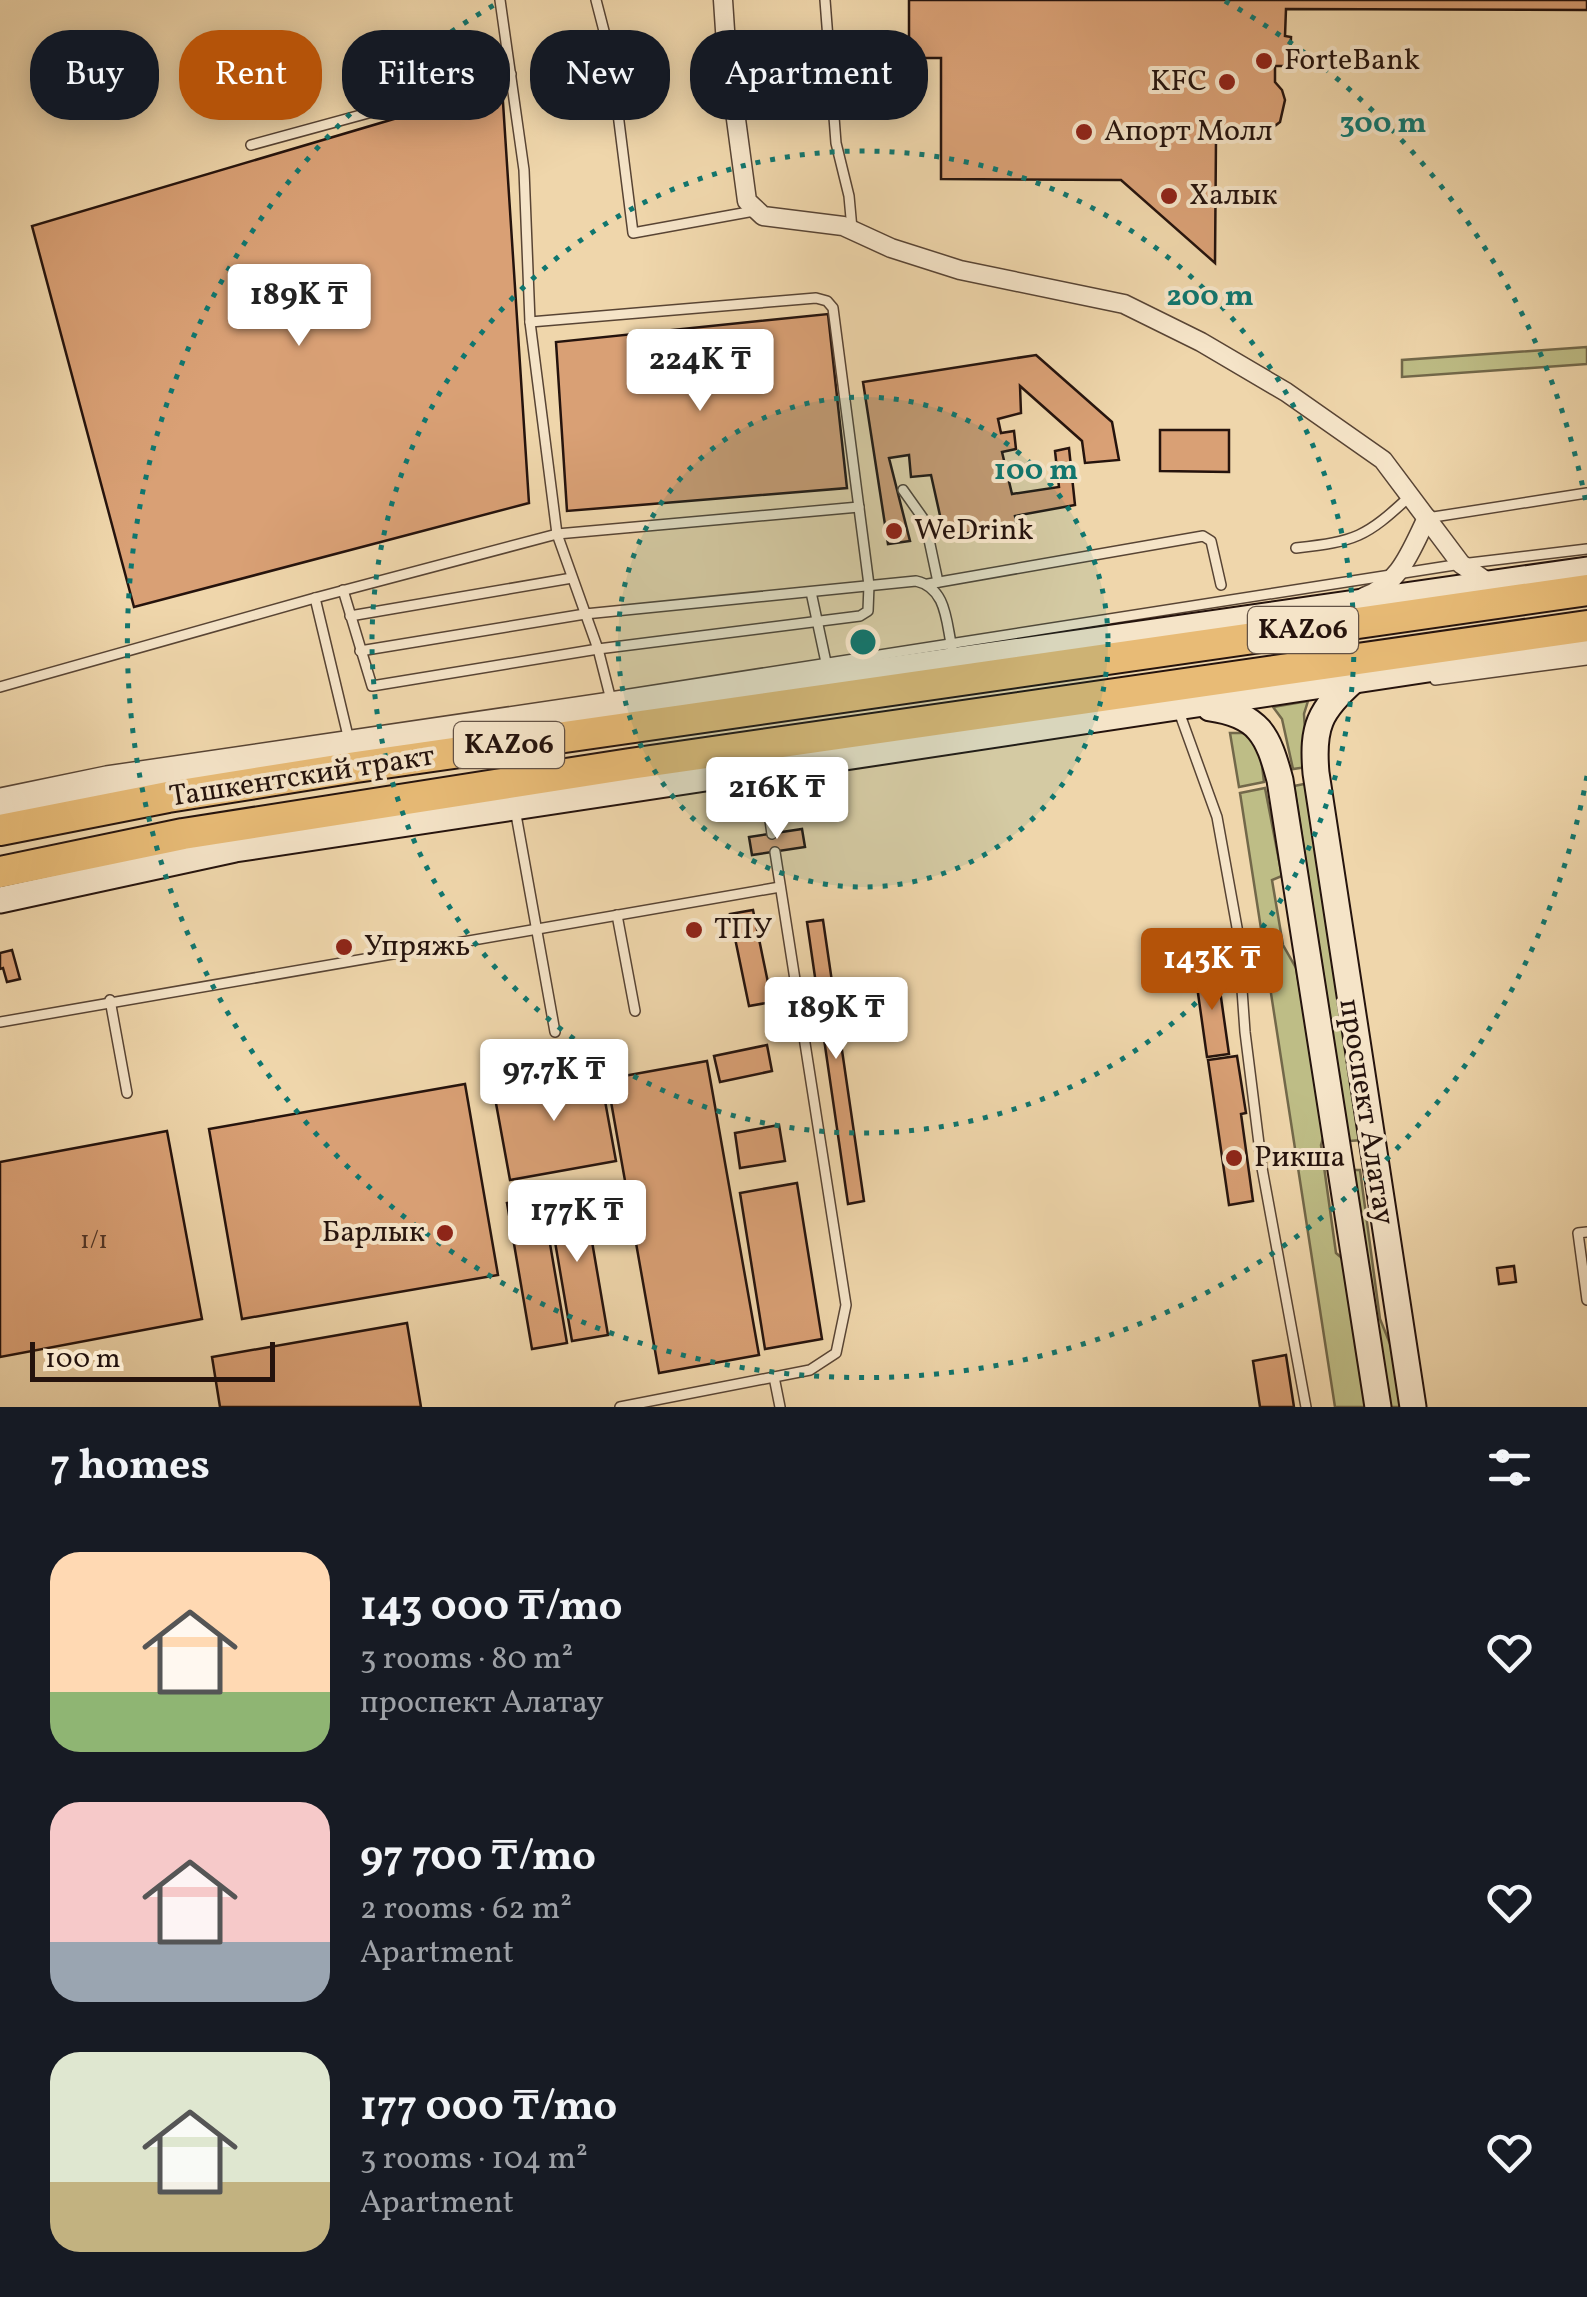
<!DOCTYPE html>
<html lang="en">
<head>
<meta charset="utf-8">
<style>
	:root { --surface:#171b24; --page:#242831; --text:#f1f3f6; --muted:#9ea1a6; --accent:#b45309 }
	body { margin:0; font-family:Vollkorn,serif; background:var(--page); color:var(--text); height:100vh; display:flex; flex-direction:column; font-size:38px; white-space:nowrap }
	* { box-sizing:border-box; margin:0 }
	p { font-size:32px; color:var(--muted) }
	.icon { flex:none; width:55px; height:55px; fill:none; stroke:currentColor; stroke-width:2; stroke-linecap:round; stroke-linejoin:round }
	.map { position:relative; height:1407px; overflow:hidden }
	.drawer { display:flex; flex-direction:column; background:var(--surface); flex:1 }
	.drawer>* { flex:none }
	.banner { position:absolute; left:30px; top:30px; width:1000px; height:90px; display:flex; gap:20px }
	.scale { position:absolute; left:30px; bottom:25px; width:245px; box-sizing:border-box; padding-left:10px; border:5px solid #25130d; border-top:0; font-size:28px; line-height:35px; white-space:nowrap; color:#25130d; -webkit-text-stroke:8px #f5e4c8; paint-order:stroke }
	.price { position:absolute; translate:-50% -85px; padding:0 22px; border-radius:10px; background:#fff; color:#222; font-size:32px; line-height:65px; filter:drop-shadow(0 2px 5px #0008) }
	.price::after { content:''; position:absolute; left:50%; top:60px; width:30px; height:22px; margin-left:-15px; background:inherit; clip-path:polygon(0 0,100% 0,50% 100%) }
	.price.on { background:var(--accent); color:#fff }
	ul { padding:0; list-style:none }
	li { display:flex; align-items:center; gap:30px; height:250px; padding:0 50px }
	li span { display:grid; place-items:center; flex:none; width:280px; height:200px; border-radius:30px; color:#555 }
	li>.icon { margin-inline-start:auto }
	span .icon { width:120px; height:120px; fill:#fffc; stroke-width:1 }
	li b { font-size:42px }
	h2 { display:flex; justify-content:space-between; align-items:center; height:120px; padding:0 50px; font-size:42px }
	.pill { padding:0 35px; border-radius:40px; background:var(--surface); box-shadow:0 5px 25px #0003; font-size:35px; line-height:90px }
	.pill.on { background:var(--accent); color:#fff }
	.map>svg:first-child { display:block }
	.green { fill:#bebd86; stroke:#72684a; stroke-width:2.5 }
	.building { fill:#d9a075; stroke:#25130d; stroke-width:2.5 }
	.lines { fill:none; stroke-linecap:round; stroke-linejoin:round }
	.service-casing { stroke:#584434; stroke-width:12 }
	.minor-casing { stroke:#584434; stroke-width:21 }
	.secondary-casing { stroke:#25130d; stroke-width:29 }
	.trunk-casing { stroke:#25130d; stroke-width:34 }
	.service { stroke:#f5e4c8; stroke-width:9 }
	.minor { stroke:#f5e4c8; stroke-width:18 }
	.secondary { stroke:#f5e4c8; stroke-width:25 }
	.trunk { stroke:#e8bb76; stroke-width:30 }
	.ring { fill:none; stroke:#0f766e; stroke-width:5; stroke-dasharray:5 10 }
	.poi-dot { fill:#8f2418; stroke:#f5e4c8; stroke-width:4 }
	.labels { text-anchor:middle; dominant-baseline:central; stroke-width:8; stroke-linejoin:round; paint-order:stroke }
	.number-label { font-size:25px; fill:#523627 }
	.shield { fill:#f5e4c8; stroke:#635245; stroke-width:2.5 }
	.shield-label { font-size:28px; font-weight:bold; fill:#25130d }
	.poi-label { font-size:30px; fill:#25130d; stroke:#f5e4c8; text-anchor:start }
	.street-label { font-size:30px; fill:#25130d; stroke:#f5e4c8 }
	.centre { fill:#0f766e; stroke:#f5e4c8; stroke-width:5 }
	.ring-label { font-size:30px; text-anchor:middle; font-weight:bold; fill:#0f766e; stroke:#f5e4c8; stroke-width:8; stroke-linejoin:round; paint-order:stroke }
</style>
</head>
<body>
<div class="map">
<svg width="1587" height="1407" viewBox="0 0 1587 1407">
	<rect width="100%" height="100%" fill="#efd6ab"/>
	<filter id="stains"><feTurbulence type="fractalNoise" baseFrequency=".002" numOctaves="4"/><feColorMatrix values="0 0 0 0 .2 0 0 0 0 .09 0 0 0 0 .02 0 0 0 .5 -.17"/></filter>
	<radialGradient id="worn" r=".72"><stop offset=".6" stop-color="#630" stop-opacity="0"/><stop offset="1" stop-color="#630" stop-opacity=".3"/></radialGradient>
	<g class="green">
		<polygon points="1587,347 1587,364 1402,377 1402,360"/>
		<polygon points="1308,701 1304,714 1307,767 1293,769 1282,719 1273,707"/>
		<polygon points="1230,733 1251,733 1260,749 1264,782 1239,787"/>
		<polygon points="1309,783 1363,1140 1349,1141 1294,786"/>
		<polygon points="1265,788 1282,876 1272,880 1283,945 1296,968 1325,1132 1321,1145 1336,1253 1349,1264 1369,1407 1335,1407 1240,793"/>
		<polygon points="1353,1170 1360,1170 1380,1319 1395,1356 1403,1407 1387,1407"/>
	</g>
	<g class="building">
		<polygon points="909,0 1587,0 1587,10 1286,9 1285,36 1291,37 1290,66 1275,66 1275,82 1282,90 1285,100 1280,122 1267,132 1256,133 1227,127 1227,138 1216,139 1215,263 1121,180 941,179 941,58 909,58"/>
		<polygon points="502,87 529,503 134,607 32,226"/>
		<polygon points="828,314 847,488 567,511 556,342"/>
		<polygon points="1036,355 1112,422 1119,460 1085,463 1082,441 1020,386 1021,413 998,419 1001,433 1014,431 1016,449 1002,452 1012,494 1059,487 1055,451 1069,448 1075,505 1015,516 1016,523 945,538 931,475 911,477 909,455 889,458 910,541 888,544 863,382"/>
		<polygon points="1160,430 1229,430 1229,472 1160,471"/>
		<polygon points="802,829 805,847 752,855 749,837"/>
		<polygon points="753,910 772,1002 749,1006 730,914"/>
		<polygon points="823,920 864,1201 848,1204 807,922"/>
		<polygon points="12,950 20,979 7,982 3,968 0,969 0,953"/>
		<polygon points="1217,969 1229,1054 1207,1057 1195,972"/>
		<polygon points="767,1045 772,1071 720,1082 714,1056"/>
		<polygon points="1237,1056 1246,1113 1241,1114 1253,1201 1229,1205 1208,1060"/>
		<polygon points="707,1061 759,1355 659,1373 607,1079"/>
		<polygon points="599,1068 616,1161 510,1180 493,1087"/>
		<polygon points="465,1084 498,1275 242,1319 209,1129"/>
		<polygon points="779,1125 785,1161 740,1168 735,1133"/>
		<polygon points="167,1131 202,1319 0,1357 0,1162"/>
		<polygon points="797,1183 822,1339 765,1349 740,1193"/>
		<polygon points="583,1189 608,1335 572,1341 547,1195"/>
		<polygon points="542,1197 567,1343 532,1349 507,1203"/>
		<polygon points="1514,1266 1516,1282 1499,1284 1497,1268"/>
		<polygon points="407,1323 421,1407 220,1407 212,1357"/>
		<polygon points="1286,1355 1294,1407 1260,1407 1253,1361"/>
	</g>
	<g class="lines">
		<g class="service-casing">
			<g id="service">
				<polyline points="596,0 611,58 633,233 754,211"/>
				<polyline points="825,0 836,143 849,196 852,229"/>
				<polyline points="251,145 511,74"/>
				<polyline points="903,490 925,521 938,582"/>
				<polyline points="1427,518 1587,493"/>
				<path d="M1296,548c60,-7 69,-10 114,-52"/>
				<polyline points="928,584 1203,536 1211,541 1221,585"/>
				<polyline points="343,590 372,686 598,649 860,616 868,611 869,585 833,308 827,301 816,298 530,322"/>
				<polyline points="811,592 827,667"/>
				<polyline points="315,598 348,736"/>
				<polyline points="350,616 572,578"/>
				<path d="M360,651l225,-37 331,-33c31,7 30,41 36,67"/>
				<polyline points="1435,680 1587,660"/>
				<polyline points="0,687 315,598 557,534 530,322 524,170 500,0"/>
				<polyline points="611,700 598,649 557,534 859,507"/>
				<polyline points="1178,709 1217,817 1238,933 1245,1032 1262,1168 1306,1407"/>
				<polyline points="763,772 772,834"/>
				<polyline points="0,793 106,771 610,697 1461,564 1587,549"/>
				<polyline points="515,809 555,1032"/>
				<polyline points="617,915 635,1011"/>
				<polyline points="110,1000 127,1093"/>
				<polyline points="0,1022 780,887"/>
				<polyline points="1587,1232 1578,1233 1587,1300"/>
				<polyline points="774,1377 780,1407"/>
				<polyline points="620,1407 810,1370 836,1353 846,1305 775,852"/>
			</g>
		</g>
		<g class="minor-casing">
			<g id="minor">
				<polyline points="723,0 726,45 747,201 763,216 843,226 891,248 960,270 1124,304 1201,342 1286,392 1383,460 1461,564 1490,584"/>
				<path d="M1364,597c36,-13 47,-47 63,-79"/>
			</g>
		</g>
		<g class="secondary-casing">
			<g id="secondary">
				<path d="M1354,680c-35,31 -42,47 -38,93l97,634"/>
				<path d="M1210,708c49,7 58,27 70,72l98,627"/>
				<polyline points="0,807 134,782 351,747 1587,570"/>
				<polyline points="0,900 235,849 1587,645"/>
			</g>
		</g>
		<g class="trunk-casing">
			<g id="trunk">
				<polyline points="0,830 168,797 356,767 1587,590"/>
				<polyline points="0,872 183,834 630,764 1587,626"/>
			</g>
		</g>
		<use href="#service" class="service"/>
		<use href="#minor" class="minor"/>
		<use href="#secondary" class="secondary"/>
		<use href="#trunk" class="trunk"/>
	</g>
	<circle cx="863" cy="642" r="245" fill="#0f766e" fill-opacity=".12"/>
	<g class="ring">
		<circle cx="863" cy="642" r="245"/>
		<circle cx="863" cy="642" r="491"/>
		<path d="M1587 776A736 736 0 1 1 501 1M1225 1A736 736 0 0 1 1587 508"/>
	</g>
	<g class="poi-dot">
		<circle cx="1264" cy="61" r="10"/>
		<circle cx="1227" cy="82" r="10"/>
		<circle cx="1084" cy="132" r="10"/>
		<circle cx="1169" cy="196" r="10"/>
		<circle cx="894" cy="531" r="10"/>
		<circle cx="694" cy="930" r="10"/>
		<circle cx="344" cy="947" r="10"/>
		<circle cx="1234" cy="1158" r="10"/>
		<circle cx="445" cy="1233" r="10"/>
	</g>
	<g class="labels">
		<g class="number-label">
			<text x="94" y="1241">1/1</text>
		</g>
		<g class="shield">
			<rect x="1248" y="607" width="110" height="46" rx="8"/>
			<rect x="454" y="722" width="110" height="46" rx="8"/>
		</g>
		<g class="shield-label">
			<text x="1303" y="630">KАZ06</text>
			<text x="509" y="745">KАZ06</text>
		</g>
		<g class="poi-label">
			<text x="1284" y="61">ForteBank</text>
			<text x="1207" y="82" text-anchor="end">KFC</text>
			<text x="1104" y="132">Апорт Молл</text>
			<text x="1189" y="196">Халык</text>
			<text x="914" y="531">WeDrink</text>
			<text x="714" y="930">ТПУ</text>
			<text x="364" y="947">Упряжь</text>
			<text x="1254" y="1158">Рикша</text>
			<text x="425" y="1233" text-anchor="end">Барлык</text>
		</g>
		<g class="street-label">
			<text transform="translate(302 777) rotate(-9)">Ташкентский тракт</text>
			<text transform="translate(1366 1112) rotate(81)">проспект Алатау</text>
		</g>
	</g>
	<circle cx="863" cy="642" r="15" class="centre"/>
	<g class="ring-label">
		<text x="1383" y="132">300 m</text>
		<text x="1210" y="305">200 m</text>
		<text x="1036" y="479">100 m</text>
	</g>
	<rect width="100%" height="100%" filter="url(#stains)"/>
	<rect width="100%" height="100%" fill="url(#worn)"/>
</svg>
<div class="scale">100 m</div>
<b class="price" style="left:299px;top:349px">189K ₸</b>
<b class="price" style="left:700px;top:414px">224K ₸</b>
<b class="price" style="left:777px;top:842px">216K ₸</b>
<b class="price on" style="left:1212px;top:1013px">143K ₸</b>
<b class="price" style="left:836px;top:1062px">189K ₸</b>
<b class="price" style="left:554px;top:1124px">97.7K ₸</b>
<b class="price" style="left:577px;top:1265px">177K ₸</b>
<div class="banner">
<a class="pill">Buy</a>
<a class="pill on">Rent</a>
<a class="pill">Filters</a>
<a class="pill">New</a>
<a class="pill">Apartment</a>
</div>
</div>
<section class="drawer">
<h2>7 homes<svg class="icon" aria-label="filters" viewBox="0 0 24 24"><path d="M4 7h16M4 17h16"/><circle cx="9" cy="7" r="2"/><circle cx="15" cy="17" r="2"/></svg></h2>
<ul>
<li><span style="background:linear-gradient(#ffd9b3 70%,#8fb573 0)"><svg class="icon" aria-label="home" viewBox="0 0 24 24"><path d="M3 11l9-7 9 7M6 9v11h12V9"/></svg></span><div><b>143 000 ₸/mo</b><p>3 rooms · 80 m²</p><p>проспект Алатау</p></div><svg class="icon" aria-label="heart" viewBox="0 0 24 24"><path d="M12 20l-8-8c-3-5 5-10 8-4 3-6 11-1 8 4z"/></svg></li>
<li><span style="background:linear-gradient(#f6c9c9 70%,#9aa5b1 0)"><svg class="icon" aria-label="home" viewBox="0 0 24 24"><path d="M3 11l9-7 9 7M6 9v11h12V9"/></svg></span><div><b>97 700 ₸/mo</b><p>2 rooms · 62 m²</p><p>Apartment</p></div><svg class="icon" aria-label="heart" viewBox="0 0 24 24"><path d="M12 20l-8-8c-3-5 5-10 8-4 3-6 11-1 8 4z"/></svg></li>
<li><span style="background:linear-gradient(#dfe7d0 65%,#c2b280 0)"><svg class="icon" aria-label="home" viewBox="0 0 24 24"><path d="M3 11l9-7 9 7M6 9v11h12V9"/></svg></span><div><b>177 000 ₸/mo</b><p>3 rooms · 104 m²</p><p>Apartment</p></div><svg class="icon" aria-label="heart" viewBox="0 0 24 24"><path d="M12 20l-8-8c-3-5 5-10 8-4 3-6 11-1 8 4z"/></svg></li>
</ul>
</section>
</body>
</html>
